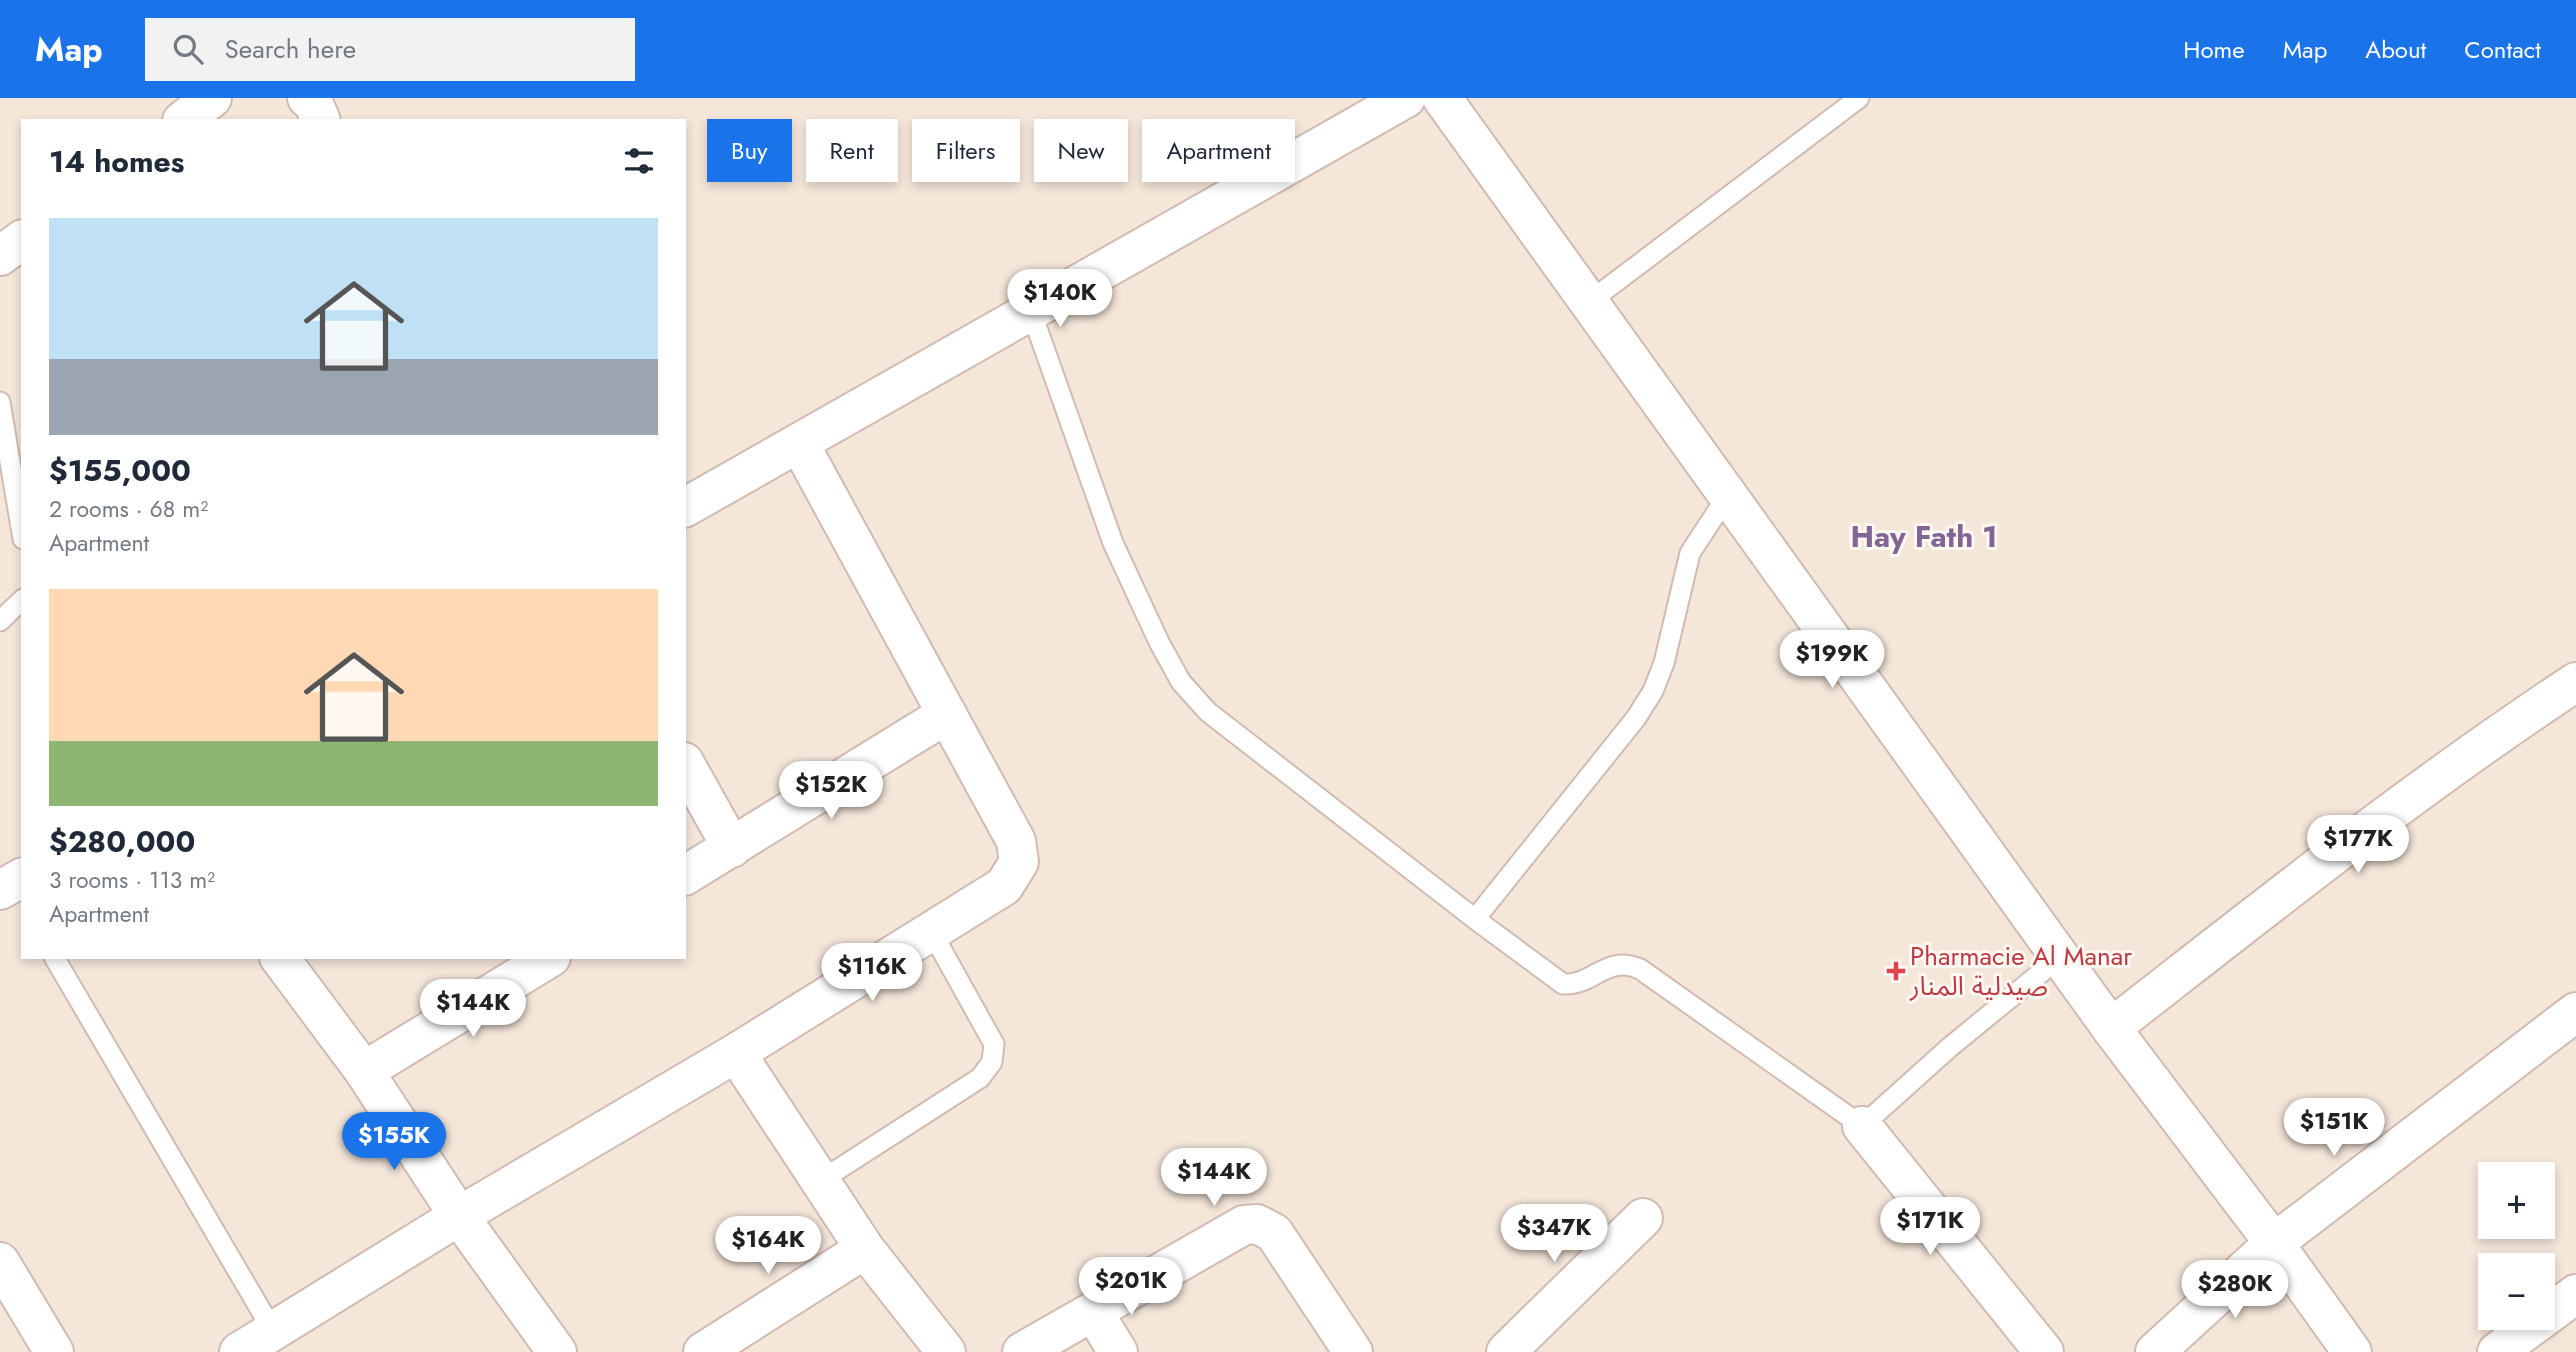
<!DOCTYPE html>
<html lang="en">
<head>
<meta charset="utf-8">
<style>
	:root { --surface:#fff; --page:#f2f2f3; --text:#1f2937; --muted:#747a83; --accent:#1a73e8 }
	body { margin:0; font-family:Jost,"Noto Sans Arabic",sans-serif; background:var(--page); color:var(--text); height:100vh; display:flex; flex-direction:column; font-size:26px; white-space:nowrap }
	* { box-sizing:border-box; margin:0 }
	p { font-size:23px; color:var(--muted) }
	.icon { flex:none; width:38px; height:38px; fill:none; stroke:currentColor; stroke-width:2; stroke-linecap:round; stroke-linejoin:round }
	.map { position:relative; flex:1; overflow:hidden }
	.sheet { position:absolute; left:21px; top:21px; width:665px; height:840px; display:flex; flex-direction:column; background:var(--surface); border-radius:0px; box-shadow:0 4px 10px #0003 }
	.sheet>* { flex:none }
	.banner { position:absolute; left:707px; top:21px; width:665px; height:63px; display:flex; gap:14px }
	.fabs { position:absolute; left:2478px; top:1064px; display:grid; gap:14px }
	.fabs a { display:grid; place-items:center; width:77px; height:77px; border-radius:0px; background:var(--surface); box-shadow:0 4px 10px #0003; font-size:35px }
	.price { position:absolute; translate:-50% -60px; padding:0 16px; border-radius:24px; background:#fff; color:#222; font-size:23px; line-height:46px; filter:drop-shadow(0 2px 4px #0008) }
	.price::after { content:''; position:absolute; left:50%; top:42px; width:21px; height:16px; margin-left:-10px; background:inherit; clip-path:polygon(0 0,100% 0,50% 100%) }
	.price.on { background:var(--accent); color:#fff }
	ul { padding:0; list-style:none }
	li { display:grid; align-content:center; gap:14px; height:371px; padding:0 28px }
	li span { display:grid; place-items:center; height:217px; border-radius:0px; color:#555 }
	li>.icon { margin-inline-start:auto }
	span .icon { width:126px; height:126px; fill:#fffc; stroke-width:1 }
	li b { font-size:30px }
	h2 { display:flex; justify-content:space-between; align-items:center; height:84px; padding:0 28px; font-size:30px }
	.pill { padding:0 24px; border-radius:0px; background:var(--surface); box-shadow:0 4px 10px #0003; font-size:24px; line-height:63px }
	.pill.on { background:var(--accent); color:#fff }
	header { display:flex; align-items:center; gap:42px; box-sizing:border-box; height:98px; padding:0 35px; background:var(--accent); color:#fff }
	header strong { font-size:33px }
	nav { display:flex; gap:38px; margin-inline-start:auto; font-size:24px }
	.search { width:490px; height:63px; background:var(--page); display:flex; align-items:center; gap:18px; box-sizing:border-box; padding:0 24px; border-radius:0px; color:var(--muted); font-size:26px }
	.map>svg:first-child { display:block }
	.residential { fill:#f5e6da; fill-rule:evenodd }
	.lines { fill:none; stroke-linecap:round; stroke-linejoin:round }
	.service-casing { stroke:#d1bbb0; stroke-width:23 }
	.minor-casing { stroke:#d1bbb0; stroke-width:42 }
	.tertiary-casing { stroke:#d1bbb0; stroke-width:42 }
	.service { stroke:#fff; stroke-width:19 }
	.minor { stroke:#fff; stroke-width:38 }
	.tertiary { stroke:#fff; stroke-width:38 }
	.health-dot { fill:#e0444e; stroke:#fff9f3; stroke-width:2.5 }
	.labels { text-anchor:middle; dominant-baseline:central; stroke-width:6; stroke-linejoin:round; paint-order:stroke }
	.health-label { font-size:26px; fill:#be3a42; stroke:#fff9f3; text-anchor:start }
	.quarter-label { font-size:30px; font-weight:bold; fill:#816595; stroke:#fff9f3 }
</style>
</head>
<body>
<header>
<strong>Map</strong>
<div class="search"><svg class="icon" aria-label="search" viewBox="0 0 24 24"><circle cx="10" cy="10" r="6"/><path d="M15 15l6 6"/></svg>Search here</div>
<nav><a>Home</a><a>Map</a><a>About</a><a>Contact</a></nav>
</header>
<div class="map">
<svg width="2576" height="1254" viewBox="0 0 2576 1254">
	<rect width="100%" height="100%" fill="#fdf5ec"/>
	<path class="residential" d="M0,0h2576v1254h-2576zM23,23h661v836h-661zM2490,1076h53v53h-53zM2490,1167h53v53h-53z"/>
	<g class="lines">
		<g class="service-casing">
			<g id="service">
				<polyline points="1589,204 1859,0"/>
				<path d="M1031,213l82,232 46,99 22,40 27,30 267,207 88,65c31,2 43,-30 77,-15l222,157 88,-79 110,-90"/>
				<polyline points="0,304 23,441"/>
				<polyline points="0,523 23,501"/>
				<polyline points="1475,821 1636,620 1653,593 1664,565 1690,455 1728,397"/>
				<polyline points="54,859 273,1233"/>
				<polyline points="820,1083 980,980 992,964 994,946 931,833"/>
			</g>
		</g>
		<g class="minor-casing">
			<g id="minor">
				<polyline points="307,0 313,4 321,23"/>
				<polyline points="182,23 212,0"/>
				<polyline points="0,158 23,141"/>
				<polyline points="684,664 732,750"/>
				<polyline points="684,778 947,616"/>
				<polyline points="279,859 364,973 459,1118 557,1254"/>
				<path d="M2111,930c153,-119 304,-240 465,-346"/>
				<polyline points="736,955 865,1151 946,1254"/>
				<polyline points="364,973 551,859"/>
				<polyline points="1862,1028 2044,1254"/>
				<polyline points="0,1164 54,1254"/>
				<polyline points="1094,1215 1118,1254"/>
				<polyline points="239,1254 459,1118 736,955 1004,788 1019,764 1016,743 799,345"/>
				<polyline points="703,1254 865,1151"/>
				<polyline points="1022,1254 1244,1127 1257,1126 1274,1135 1353,1254"/>
				<polyline points="1506,1254 1643,1120"/>
				<polyline points="2155,1254 2274,1145"/>
				<polyline points="2497,1254 2576,1196"/>
			</g>
		</g>
		<g class="tertiary-casing">
			<g id="tertiary">
				<polyline points="1442,0 2111,930 2274,1145"/>
				<polyline points="684,410 1406,0"/>
				<polyline points="0,792 23,779"/>
				<polyline points="2352,1254 2274,1145 2576,914"/>
			</g>
		</g>
		<use href="#service" class="service"/>
		<use href="#minor" class="minor"/>
		<use href="#tertiary" class="tertiary"/>
	</g>
	<path class="health-dot" d="M1892.5 862.5h7v7h7v7h-7v7h-7v-7h-7v-7h7z"/>
	<g class="labels">
		<g class="health-label">
			<text x="1910" y="858">Pharmacie Al Manar<tspan x="1910" dy="30">صيدلية المنار</tspan></text>
		</g>
		<g class="quarter-label">
			<text x="1924" y="438">Hay Fath 1</text>
		</g>
	</g>
</svg>
<div class="fabs">
<a>+</a>
<a>−</a>
</div>
<b class="price" style="left:1060px;top:231px">$140K</b>
<b class="price" style="left:1832px;top:592px">$199K</b>
<b class="price" style="left:831px;top:723px">$152K</b>
<b class="price" style="left:2358px;top:777px">$177K</b>
<b class="price" style="left:872px;top:905px">$116K</b>
<b class="price" style="left:473px;top:941px">$144K</b>
<b class="price" style="left:2334px;top:1060px">$151K</b>
<b class="price on" style="left:394px;top:1074px">$155K</b>
<b class="price" style="left:1214px;top:1110px">$144K</b>
<b class="price" style="left:1930px;top:1159px">$171K</b>
<b class="price" style="left:1554px;top:1166px">$347K</b>
<b class="price" style="left:768px;top:1178px">$164K</b>
<b class="price" style="left:1131px;top:1219px">$201K</b>
<b class="price" style="left:2235px;top:1222px">$280K</b>
<div class="banner">
<a class="pill on">Buy</a>
<a class="pill">Rent</a>
<a class="pill">Filters</a>
<a class="pill">New</a>
<a class="pill">Apartment</a>
</div>
<section class="sheet">
<h2>14 homes<svg class="icon" aria-label="filters" viewBox="0 0 24 24"><path d="M4 7h16M4 17h16"/><circle cx="9" cy="7" r="2"/><circle cx="15" cy="17" r="2"/></svg></h2>
<ul>
<li><span style="background:linear-gradient(#bfe0f5 65%,#9aa5b1 0)"><svg class="icon" aria-label="home" viewBox="0 0 24 24"><path d="M3 11l9-7 9 7M6 9v11h12V9"/></svg></span><div><b>$155,000</b><p>2 rooms · 68 m²</p><p>Apartment</p></div></li>
<li><span style="background:linear-gradient(#ffd9b3 70%,#8fb573 0)"><svg class="icon" aria-label="home" viewBox="0 0 24 24"><path d="M3 11l9-7 9 7M6 9v11h12V9"/></svg></span><div><b>$280,000</b><p>3 rooms · 113 m²</p><p>Apartment</p></div></li>
</ul>
</section>
</div>
</body>
</html>
